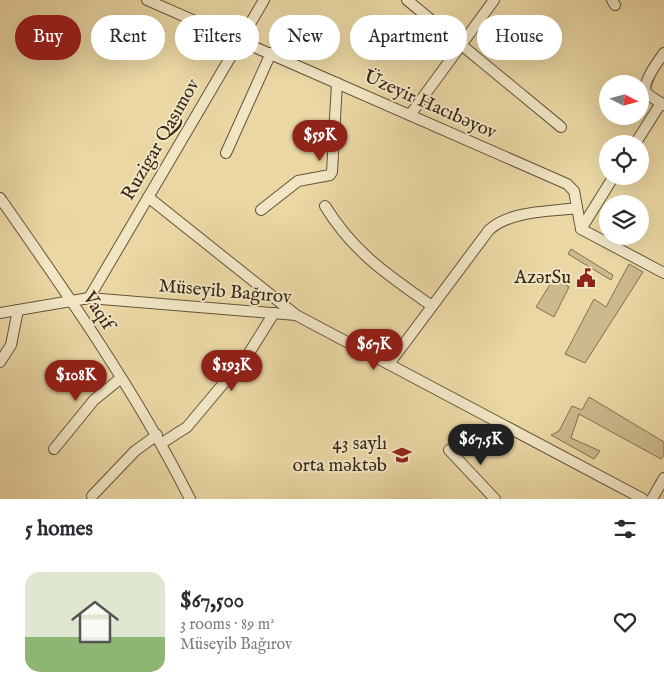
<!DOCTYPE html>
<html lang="en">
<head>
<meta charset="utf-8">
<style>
	:root { --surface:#fff; --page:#f2f2f3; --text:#2b2b33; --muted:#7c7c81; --accent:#8f2418 }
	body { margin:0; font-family:"IM FELL English",serif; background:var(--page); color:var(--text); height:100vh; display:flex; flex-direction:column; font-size:19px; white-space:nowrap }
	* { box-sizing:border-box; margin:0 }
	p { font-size:16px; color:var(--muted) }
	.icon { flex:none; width:28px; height:28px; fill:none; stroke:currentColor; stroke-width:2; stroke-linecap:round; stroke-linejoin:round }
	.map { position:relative; height:499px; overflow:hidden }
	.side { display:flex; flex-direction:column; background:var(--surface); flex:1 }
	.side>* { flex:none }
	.banner { position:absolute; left:15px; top:15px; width:635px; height:45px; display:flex; gap:10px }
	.needle { width:32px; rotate:96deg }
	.tools { position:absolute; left:599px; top:75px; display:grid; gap:10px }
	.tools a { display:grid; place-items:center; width:50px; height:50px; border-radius:50%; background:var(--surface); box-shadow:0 5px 20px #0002; font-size:25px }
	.price { position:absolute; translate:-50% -42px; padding:0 11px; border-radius:18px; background:var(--accent); color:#fff; font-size:16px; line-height:32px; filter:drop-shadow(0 1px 2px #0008) }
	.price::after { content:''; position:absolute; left:50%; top:30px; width:15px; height:11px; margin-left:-8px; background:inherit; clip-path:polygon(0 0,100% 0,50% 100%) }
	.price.active { background:#222; color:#fff }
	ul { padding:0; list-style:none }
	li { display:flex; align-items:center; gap:15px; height:125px; padding:0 25px }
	li span { display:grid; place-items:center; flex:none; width:140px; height:100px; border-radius:15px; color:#555 }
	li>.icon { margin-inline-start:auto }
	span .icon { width:60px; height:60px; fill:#fffc; stroke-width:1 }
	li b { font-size:21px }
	h2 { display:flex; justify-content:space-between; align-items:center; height:60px; padding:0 25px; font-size:21px }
	.tag { padding:0 18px; border-radius:22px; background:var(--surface); box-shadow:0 5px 20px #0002; font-size:18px; line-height:45px }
	.tag.active { background:var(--accent); color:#fff }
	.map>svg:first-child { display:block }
	.green { fill:#ccb98c; stroke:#827052 }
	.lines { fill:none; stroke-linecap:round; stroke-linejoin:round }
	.minor-casing { stroke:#64533a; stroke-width:12 }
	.minor { stroke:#f1e5c4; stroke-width:10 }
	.labels { text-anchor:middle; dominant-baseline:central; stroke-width:4; stroke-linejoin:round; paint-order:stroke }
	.street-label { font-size:19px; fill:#372717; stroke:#f1e5c4 }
	.poi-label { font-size:19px; fill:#372717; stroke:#f1e5c4; text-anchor:end }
</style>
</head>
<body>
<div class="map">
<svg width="664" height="499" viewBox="0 0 664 499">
	<rect width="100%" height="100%" fill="#ead7a4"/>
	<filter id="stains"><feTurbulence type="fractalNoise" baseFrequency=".004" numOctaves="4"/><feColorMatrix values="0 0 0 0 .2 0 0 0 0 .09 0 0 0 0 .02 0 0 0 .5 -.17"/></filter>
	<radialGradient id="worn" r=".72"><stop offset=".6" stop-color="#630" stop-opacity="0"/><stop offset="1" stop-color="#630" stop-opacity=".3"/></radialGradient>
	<g class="green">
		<polygon points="571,249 613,275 611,280 568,254"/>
		<polygon points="629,264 643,272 585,363 565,354 594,299 606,307"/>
		<polygon points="554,278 569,287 554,317 536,307"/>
		<polygon points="589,397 664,442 664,455 661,459 579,414 571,438 600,451 594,459 551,435 559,431 572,406 582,410"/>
	</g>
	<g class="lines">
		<g class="minor-casing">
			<g id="minor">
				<polyline points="147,0 567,184 574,191 581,229 664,273"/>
				<polyline points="407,0 561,127"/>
				<polyline points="612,0 615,5"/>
				<path d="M661,103c-4,-3 -11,-6 -14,-10 -7,-8 12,-33 17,-40"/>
				<polyline points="410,115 494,0"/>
				<polyline points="635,144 661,103 664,105"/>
				<polyline points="226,153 271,53"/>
				<polyline points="148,197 296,315"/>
				<path d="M0,198c68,97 137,195 190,301"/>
				<path d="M325,206c29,47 63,69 107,100"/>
				<polyline points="261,210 298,181 330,175 332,172 337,83"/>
				<polyline points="581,229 614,176"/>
				<polyline points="89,298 264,0"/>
				<polyline points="0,313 89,298 296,315 643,499"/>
				<polyline points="0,362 11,345 18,310"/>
				<path d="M389,364l100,-134c22,-20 60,-18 88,-22"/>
				<polyline points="162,443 187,427 249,353 274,313"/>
				<polyline points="54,449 94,400 121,378"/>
				<polyline points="449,450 495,499"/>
				<polyline points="92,496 135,451 157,435"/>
				<polyline points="652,499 664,478"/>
			</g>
		</g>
		<use href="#minor" class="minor"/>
	</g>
	<defs>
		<g id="civic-bare" transform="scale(1.5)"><path d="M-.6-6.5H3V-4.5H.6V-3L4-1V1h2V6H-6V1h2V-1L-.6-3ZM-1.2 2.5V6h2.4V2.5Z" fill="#8f2418" stroke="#f1e5c4" stroke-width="2.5" paint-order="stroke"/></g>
		<g id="school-bare" transform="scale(1.5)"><path d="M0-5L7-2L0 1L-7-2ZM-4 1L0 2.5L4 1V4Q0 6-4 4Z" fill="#8f2418" stroke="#f1e5c4" stroke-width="2.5" paint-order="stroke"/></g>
	</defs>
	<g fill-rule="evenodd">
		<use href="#civic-bare" x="586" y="278"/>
		<use href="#school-bare" x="402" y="455"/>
	</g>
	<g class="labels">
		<g class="street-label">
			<text transform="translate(430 105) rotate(24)">Üzeyir Hacıbəyov</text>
			<text transform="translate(161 140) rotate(-60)">Ruzigar Qasımov</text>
			<text transform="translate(225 292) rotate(5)">Müseyib Bağırov</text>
			<text transform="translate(98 311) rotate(57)">Vaqif</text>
		</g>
		<g class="poi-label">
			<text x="571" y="278">AzərSu</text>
			<text x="387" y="444">43 saylı<tspan x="387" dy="22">orta məktəb</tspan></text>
		</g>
	</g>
	<rect width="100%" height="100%" filter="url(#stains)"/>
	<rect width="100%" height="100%" fill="url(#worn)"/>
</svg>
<div class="tools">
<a><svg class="needle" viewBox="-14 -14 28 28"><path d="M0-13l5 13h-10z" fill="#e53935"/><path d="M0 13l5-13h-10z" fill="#7c7c81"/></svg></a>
<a><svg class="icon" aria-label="locate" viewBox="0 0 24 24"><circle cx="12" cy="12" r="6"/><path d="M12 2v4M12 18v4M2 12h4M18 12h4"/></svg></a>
<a><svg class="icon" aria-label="layers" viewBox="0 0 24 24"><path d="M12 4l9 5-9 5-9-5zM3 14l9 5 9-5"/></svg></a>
</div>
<b class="price" style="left:320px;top:162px">$59K</b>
<b class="price" style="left:374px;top:371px">$67K</b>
<b class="price" style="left:232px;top:392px">$193K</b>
<b class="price" style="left:76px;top:402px">$108K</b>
<b class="price active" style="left:481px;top:466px">$67.5K</b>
<div class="banner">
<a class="tag active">Buy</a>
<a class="tag">Rent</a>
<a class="tag">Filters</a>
<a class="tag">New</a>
<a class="tag">Apartment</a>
<a class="tag">House</a>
</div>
</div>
<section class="side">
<h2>5 homes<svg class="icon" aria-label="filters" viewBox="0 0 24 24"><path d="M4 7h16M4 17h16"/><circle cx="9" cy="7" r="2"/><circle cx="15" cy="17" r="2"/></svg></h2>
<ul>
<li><span style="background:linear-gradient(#dfe7d0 65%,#8fb573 0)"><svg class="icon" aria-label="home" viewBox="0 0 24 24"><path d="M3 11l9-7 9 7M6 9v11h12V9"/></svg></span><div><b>$67,500</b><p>3 rooms · 89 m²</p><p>Müseyib Bağırov</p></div><svg class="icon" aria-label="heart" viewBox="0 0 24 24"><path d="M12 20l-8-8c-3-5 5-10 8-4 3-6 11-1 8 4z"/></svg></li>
</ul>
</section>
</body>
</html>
